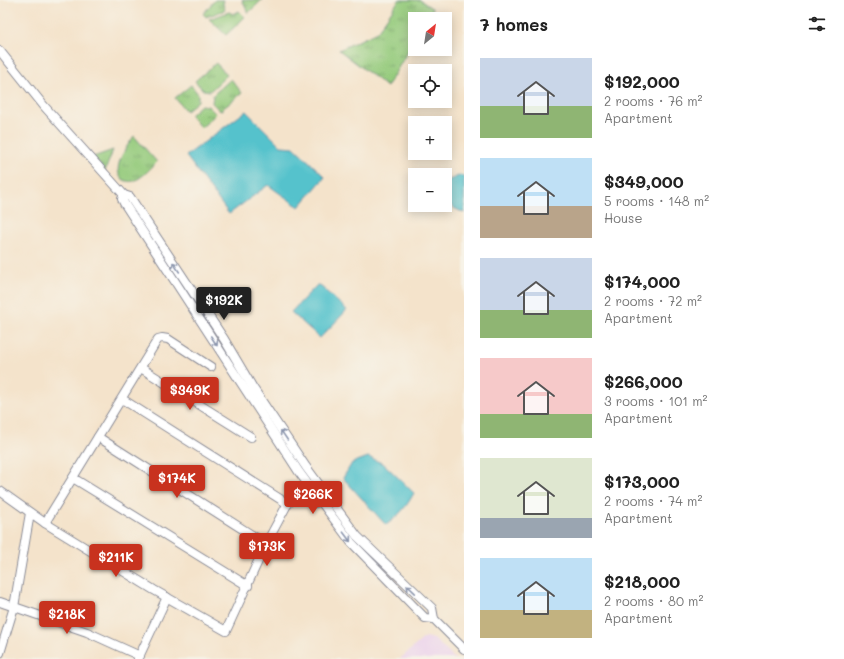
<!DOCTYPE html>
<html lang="en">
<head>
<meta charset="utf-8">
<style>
	:root { --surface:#fff; --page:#f2f2f2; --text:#222; --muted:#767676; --accent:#c8321e }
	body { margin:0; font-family:Mali,sans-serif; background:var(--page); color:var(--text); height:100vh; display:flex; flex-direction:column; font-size:15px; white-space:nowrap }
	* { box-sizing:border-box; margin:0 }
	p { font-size:13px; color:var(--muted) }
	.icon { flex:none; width:22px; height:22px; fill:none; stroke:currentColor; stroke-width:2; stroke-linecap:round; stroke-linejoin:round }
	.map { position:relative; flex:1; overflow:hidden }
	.drawer { display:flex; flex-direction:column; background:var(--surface); width:380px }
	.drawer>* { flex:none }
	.needle { width:26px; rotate:30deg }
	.tools { position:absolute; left:408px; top:12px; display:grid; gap:8px }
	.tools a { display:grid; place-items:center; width:44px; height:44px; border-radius:0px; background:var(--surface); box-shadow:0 2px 10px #0003; font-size:20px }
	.price { position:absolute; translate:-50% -34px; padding:0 9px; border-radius:4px; background:var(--accent); color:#fff; font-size:13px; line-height:26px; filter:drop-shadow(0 1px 2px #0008) }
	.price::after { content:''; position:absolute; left:50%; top:24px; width:12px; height:9px; margin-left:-6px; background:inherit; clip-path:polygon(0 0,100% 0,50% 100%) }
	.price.active { background:#222; color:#fff }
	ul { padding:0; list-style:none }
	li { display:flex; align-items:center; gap:12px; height:100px; padding:0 16px }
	li span { display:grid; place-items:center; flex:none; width:112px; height:80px; border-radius:0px; color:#555 }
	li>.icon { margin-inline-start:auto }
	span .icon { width:48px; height:48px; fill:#fffc; stroke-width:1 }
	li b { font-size:17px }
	h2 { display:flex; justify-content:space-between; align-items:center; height:48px; padding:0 16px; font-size:17px }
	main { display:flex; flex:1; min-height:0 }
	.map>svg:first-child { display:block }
	.built { fill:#ebd1ec }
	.grass { fill:url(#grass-tufts); stroke:#587d6e }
	.water { fill:#55c2cc; stroke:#387895 }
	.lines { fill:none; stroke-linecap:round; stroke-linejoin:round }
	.minor-casing { stroke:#888994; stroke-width:10 }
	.minor { stroke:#fff; stroke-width:8 }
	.oneway { stroke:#8d97ae }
</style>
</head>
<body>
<main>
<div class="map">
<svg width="464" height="659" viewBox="0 0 464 659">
	<defs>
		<pattern id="grass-tufts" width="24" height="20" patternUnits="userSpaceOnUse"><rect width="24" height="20" fill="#95cb7d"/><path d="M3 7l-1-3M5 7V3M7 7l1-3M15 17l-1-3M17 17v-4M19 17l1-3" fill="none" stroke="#79a56a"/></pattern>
	</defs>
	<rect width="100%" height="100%" fill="#f7f3e8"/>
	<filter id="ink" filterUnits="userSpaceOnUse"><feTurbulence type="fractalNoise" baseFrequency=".025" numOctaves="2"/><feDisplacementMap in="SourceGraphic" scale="8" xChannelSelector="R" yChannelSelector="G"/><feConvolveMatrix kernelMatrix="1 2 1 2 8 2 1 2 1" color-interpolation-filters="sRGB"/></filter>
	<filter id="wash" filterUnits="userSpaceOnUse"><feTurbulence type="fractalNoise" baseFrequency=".012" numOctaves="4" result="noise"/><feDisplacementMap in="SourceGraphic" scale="16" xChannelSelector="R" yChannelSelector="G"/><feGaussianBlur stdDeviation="0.9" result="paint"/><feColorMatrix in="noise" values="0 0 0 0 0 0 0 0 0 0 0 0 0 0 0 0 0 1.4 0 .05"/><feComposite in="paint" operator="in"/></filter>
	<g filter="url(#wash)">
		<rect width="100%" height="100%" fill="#f4e3cb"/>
		<polygon class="built" points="425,637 434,639 455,659 400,659"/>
		<g class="grass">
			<polygon points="215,0 224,0 223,4 225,10 206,17 203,14"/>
			<polygon points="242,0 262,0 248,13"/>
			<polygon points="399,0 420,0 433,9 427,19 415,19 415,39 387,87 339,50 377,32"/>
			<polygon points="239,11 245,17 226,35 209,19 229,12 233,14"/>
			<polygon points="216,63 227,75 210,91 203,90 195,81"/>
			<polygon points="231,79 242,93 220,111 212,103 213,95"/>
			<polygon points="191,85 198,94 198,101 186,111 175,98"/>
			<polygon points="201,105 208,106 216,114 201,128 190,115"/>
			<path d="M134,136l23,26c-6,6 -13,14 -21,18 -3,2 -8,2 -12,0 -15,-9 3,-34 10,-44z"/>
			<polygon points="113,150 105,171 93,157"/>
		</g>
		<g class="water">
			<polygon points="246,111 281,146 294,147 325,177 299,207 268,185 229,214 186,156"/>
			<polygon points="461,175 464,178 464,213 454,208 445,199 445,188 449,180"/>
			<polygon points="318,284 347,310 320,338 291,312"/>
			<path d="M368,457l16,7 30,29c-7,13 -15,23 -28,32l-43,-47 9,-15z"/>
		</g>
	</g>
	<g filter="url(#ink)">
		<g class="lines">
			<g class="minor-casing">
				<g id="minor">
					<polyline points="0,51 44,106 114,184 124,195 130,197 224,339 253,388 306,467 357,536 432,608 434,619 464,649"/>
					<polyline points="124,195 122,199 124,203 299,472 351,542 425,618 434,619"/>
					<polyline points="141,368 251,437"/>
					<polyline points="122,399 288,504"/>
					<polyline points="98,437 266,544"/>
					<polyline points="73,478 248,586"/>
					<polyline points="0,491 45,523 154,590 226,631 266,544 289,501 295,494 300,491 306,491 316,503"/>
					<polyline points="45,523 158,339 162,338 168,339 211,367"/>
					<polyline points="0,602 87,632 140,656"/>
					<polyline points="0,653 14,607 30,513"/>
					<polyline points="138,659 167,597"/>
				</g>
			</g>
			<use href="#minor" class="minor"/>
		</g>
		<defs><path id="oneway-shaft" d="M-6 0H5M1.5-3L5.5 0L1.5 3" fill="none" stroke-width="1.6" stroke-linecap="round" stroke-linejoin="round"/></defs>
		<g class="oneway">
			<use href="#oneway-shaft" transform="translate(176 267) rotate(-124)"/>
			<use href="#oneway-shaft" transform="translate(214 341) rotate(57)"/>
			<use href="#oneway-shaft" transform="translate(284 435) rotate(-124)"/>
			<use href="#oneway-shaft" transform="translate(347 537) rotate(53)"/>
			<use href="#oneway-shaft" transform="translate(411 589) rotate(-136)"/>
		</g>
	</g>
</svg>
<div class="tools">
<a><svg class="needle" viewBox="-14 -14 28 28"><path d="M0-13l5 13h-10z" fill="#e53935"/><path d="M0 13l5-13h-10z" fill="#767676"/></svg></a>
<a><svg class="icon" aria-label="locate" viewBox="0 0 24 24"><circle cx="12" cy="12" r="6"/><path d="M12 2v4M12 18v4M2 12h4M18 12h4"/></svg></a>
<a>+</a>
<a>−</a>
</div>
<b class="price active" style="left:224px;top:321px">$192K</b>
<b class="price" style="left:190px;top:411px">$349K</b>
<b class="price" style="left:177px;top:499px">$174K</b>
<b class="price" style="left:313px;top:515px">$266K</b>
<b class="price" style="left:267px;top:567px">$173K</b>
<b class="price" style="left:116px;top:578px">$211K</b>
<b class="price" style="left:67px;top:635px">$218K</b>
</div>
<section class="drawer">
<h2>7 homes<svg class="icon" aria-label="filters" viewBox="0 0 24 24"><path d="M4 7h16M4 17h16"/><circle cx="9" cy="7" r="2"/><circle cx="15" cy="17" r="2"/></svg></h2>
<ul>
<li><span style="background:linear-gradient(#c9d6e8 60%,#8fb573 0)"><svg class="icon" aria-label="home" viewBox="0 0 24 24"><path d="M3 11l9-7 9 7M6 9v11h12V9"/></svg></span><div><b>$192,000</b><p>2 rooms · 76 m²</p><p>Apartment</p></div></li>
<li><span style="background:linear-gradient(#bfe0f5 60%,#b9a48a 0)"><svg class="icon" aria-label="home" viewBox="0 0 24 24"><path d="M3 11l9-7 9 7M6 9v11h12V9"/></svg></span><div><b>$349,000</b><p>5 rooms · 148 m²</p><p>House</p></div></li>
<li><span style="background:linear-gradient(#c9d6e8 65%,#8fb573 0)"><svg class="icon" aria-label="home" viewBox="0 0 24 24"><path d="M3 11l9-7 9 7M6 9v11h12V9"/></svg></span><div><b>$174,000</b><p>2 rooms · 72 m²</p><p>Apartment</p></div></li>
<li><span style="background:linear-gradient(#f6c9c9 70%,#8fb573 0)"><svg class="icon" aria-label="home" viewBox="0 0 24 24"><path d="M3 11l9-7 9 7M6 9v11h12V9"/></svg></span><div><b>$266,000</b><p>3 rooms · 101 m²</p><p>Apartment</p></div></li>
<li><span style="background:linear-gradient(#dfe7d0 75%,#9aa5b1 0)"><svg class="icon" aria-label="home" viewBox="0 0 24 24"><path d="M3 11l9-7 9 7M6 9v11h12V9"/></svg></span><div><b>$173,000</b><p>2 rooms · 74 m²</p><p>Apartment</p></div></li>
<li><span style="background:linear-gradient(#bfe0f5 65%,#c2b280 0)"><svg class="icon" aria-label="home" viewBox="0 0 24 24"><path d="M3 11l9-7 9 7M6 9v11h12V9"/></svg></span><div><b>$218,000</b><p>2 rooms · 80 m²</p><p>Apartment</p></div></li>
</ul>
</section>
</main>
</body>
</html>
